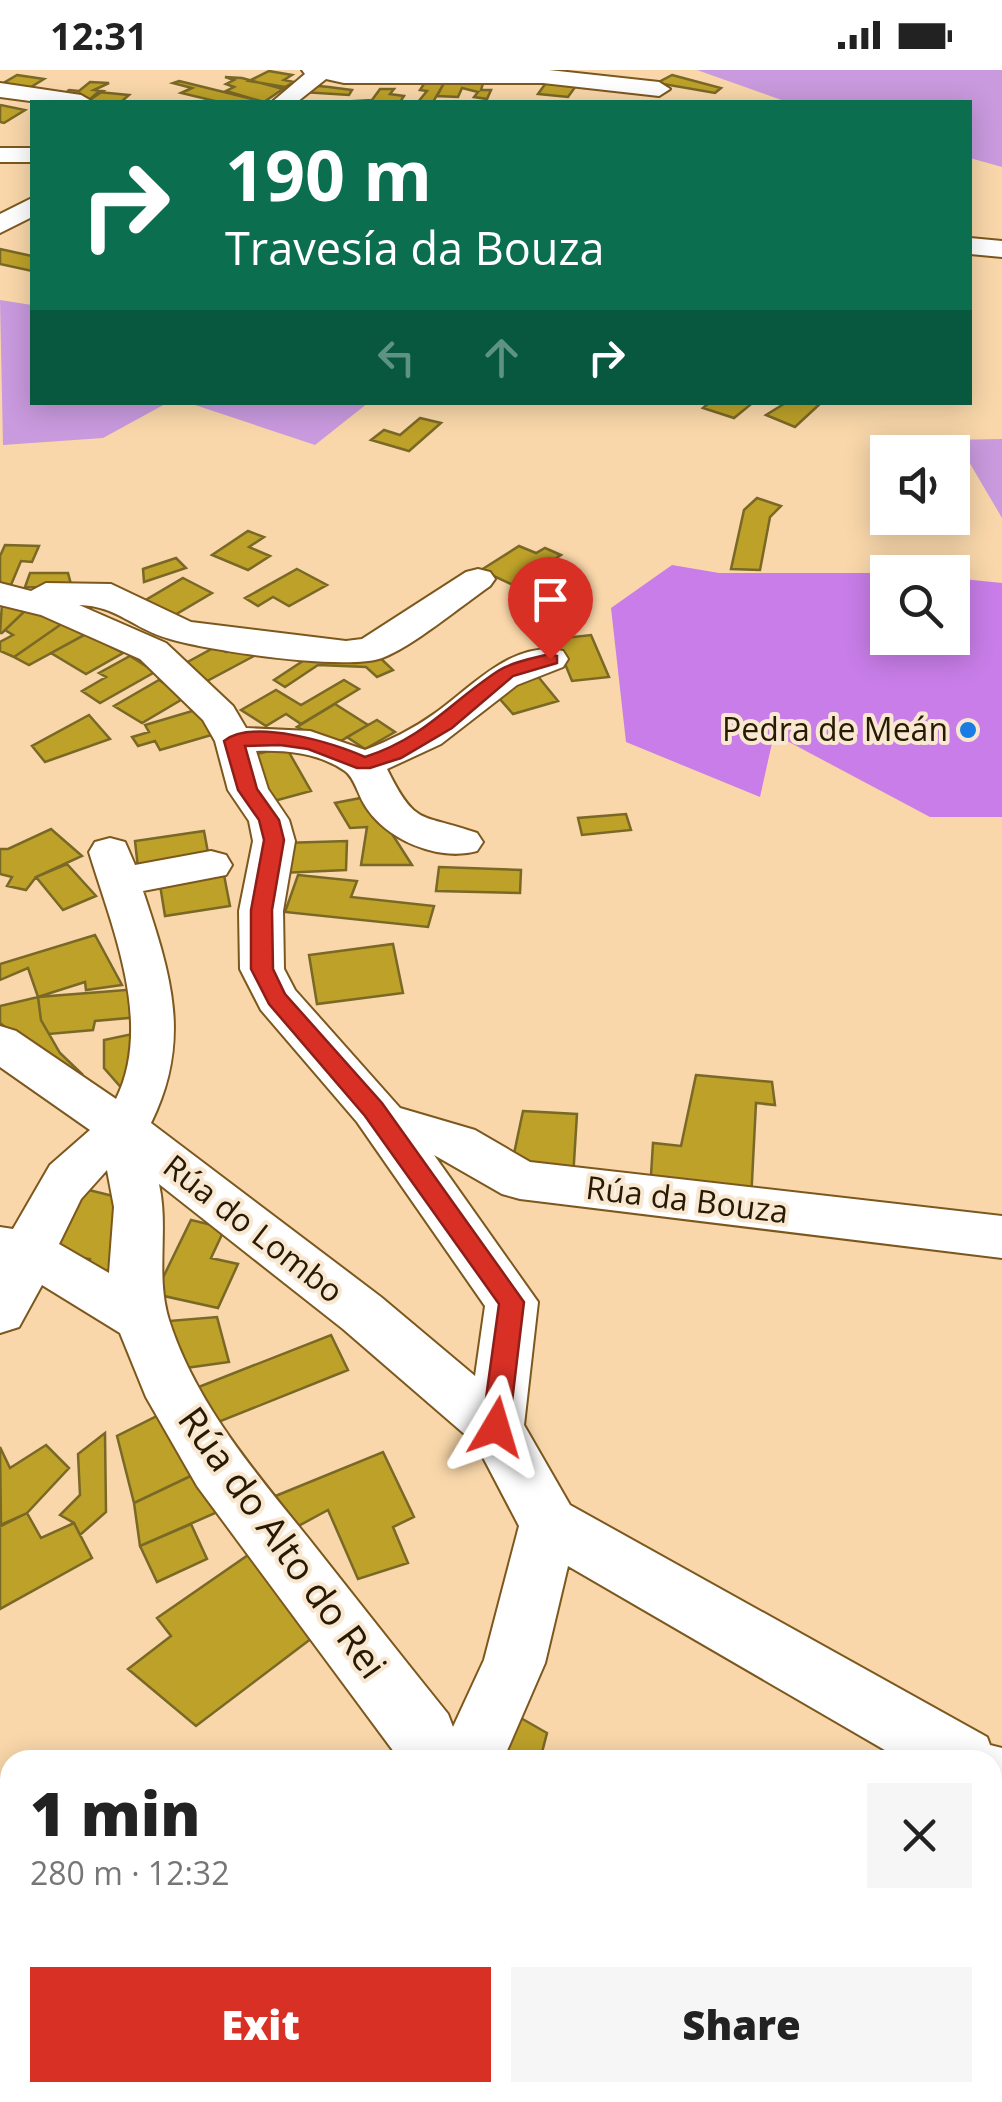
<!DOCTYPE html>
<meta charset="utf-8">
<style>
:root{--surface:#fff;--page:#f6f6f6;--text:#222;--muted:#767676;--accent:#d93025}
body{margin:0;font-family:"Open Sans",sans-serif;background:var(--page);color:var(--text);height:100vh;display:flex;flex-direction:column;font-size:38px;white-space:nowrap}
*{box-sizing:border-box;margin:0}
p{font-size:32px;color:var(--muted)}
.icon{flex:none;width:55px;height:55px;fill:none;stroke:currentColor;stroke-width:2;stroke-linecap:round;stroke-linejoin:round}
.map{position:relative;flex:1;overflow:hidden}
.details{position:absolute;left:0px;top:1680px;width:1002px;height:352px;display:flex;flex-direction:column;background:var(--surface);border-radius:30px 30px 0 0;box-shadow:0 5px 25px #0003}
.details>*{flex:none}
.banner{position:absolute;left:30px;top:30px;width:942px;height:305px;border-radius:0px;box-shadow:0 5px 25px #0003;background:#0b6e4f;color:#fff;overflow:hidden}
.fabs{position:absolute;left:870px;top:365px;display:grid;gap:20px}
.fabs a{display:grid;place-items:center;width:100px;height:100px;border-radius:0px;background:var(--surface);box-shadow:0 5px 25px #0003;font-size:50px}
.pin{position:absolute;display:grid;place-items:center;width:85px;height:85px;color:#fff;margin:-102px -42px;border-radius:50% 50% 50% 0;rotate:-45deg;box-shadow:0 0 10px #0007}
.pin .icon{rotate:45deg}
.me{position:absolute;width:110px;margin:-55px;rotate:7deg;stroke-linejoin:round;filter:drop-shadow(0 0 8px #0008)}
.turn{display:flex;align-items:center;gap:35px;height:210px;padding:0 30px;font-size:45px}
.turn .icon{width:130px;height:130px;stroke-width:2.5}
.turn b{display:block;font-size:70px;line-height:85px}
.lanes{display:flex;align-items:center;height:95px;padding:0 30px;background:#0003;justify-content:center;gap:50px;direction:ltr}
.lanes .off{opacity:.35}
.round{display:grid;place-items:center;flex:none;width:105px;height:105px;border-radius:0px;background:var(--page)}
.headline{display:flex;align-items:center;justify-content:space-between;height:170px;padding:0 30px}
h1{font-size:60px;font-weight:800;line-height:75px}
.button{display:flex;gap:20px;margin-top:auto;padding:20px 30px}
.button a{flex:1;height:115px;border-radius:0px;background:var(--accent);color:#fff;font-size:40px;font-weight:800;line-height:115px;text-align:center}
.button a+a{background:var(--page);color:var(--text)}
.status{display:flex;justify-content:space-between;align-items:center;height:70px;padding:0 50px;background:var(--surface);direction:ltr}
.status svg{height:28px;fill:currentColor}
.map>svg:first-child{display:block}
</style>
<div class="status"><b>12:31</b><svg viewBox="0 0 49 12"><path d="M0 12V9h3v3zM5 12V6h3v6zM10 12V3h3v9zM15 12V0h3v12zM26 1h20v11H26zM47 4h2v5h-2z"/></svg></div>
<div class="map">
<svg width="1002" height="2032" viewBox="0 0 1002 2032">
<rect width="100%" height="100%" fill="#f9d7aa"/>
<path fill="#c99ade" d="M 697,0 L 1002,0 L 1002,97 L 970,88 L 970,32 L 787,32 Z
M 0,230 L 32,235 L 32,332 L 167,333 L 103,368 L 3,375 Z
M 189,333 L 368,332 L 368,333 L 315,375 Z
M 1002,369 L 1002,448 L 965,385 L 947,370 Z"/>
<path fill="#c87de8" d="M 672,495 L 719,503 L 887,503 L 888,568 L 952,568 L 953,508 L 1002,513 L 1002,747 L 930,747 L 774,664 L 760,727 L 626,672 L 611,538 Z"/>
<path fill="#bda129" stroke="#796826" stroke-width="2.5" d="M 269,1 L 292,5 L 284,10 L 294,12 L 285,17 L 249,11 Z
M 17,5 L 44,9 L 23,22 L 0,15 Z
M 672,5 L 721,18 L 715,23 L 657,13 Z
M 429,6 L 448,6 L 433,32 L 418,32 L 427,21 L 420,20 Z
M 448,6 L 485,7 L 481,20 L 491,20 L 487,29 L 474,27 L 478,22 L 462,18 L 458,27 L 437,26 Z
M 225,7 L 242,8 L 283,19 L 264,32 L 226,21 L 234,17 L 226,14 L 234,10 Z
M 548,10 L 578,13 L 568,27 L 538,24 Z
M 179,11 L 236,25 L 264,32 L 219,32 L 181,23 L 192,18 L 173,13 Z
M 90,12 L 109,13 L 94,20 L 103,21 L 88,31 L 73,29 L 78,24 L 61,27 L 69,20 L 79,21 Z
M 308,15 L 329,17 L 352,20 L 349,25 L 301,22 Z
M 380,19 L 394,19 L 390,24 L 404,26 L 400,32 L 338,32 L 372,30 Z
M 98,22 L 129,25 L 121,32 L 88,31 Z
M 0,36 L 1,35 L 25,40 L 4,53 L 0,52 Z
M 0,179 L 32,186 L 32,201 L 0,194 Z
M 710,332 L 747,332 L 750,335 L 734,348 L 703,338 Z
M 787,332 L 822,332 L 795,357 L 766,345 Z
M 420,348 L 441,353 L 409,381 L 371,370 L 384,360 L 400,365 Z
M 757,428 L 781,436 L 770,447 L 760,500 L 731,499 L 744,440 Z
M 248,461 L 264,467 L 249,477 L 270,486 L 248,500 L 212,485 Z
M 5,475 L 39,476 L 32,492 L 21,491 L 11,515 L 0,514 L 0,486 Z
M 519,476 L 536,483 L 545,478 L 561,485 L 513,515 L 481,500 Z
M 176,488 L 186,498 L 144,512 L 143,499 Z
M 297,499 L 327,515 L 289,536 L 273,527 L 258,536 L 245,528 Z
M 30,503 L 68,503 L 72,518 L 25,517 Z
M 183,508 L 212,523 L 173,546 L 144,531 Z
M 2,533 L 29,537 L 2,563 L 0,563 Z
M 29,537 L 63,553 L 14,587 L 0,581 L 0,572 L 13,565 L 5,560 Z
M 63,553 L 86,564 L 29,595 L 14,587 Z
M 86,564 L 123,583 L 86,604 L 51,583 Z
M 591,565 L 609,607 L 572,611 L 555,569 Z
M 217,576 L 226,582 L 238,576 L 254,586 L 207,611 L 182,595 Z
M 375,583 L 393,600 L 377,607 L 366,597 L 318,595 L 285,617 L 274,610 L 309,587 Z
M 130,586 L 155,602 L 100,633 L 82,621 L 106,607 L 99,603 Z
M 536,604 L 558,631 L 513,644 L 490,618 Z
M 159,610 L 186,627 L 142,653 L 114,636 Z
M 344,610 L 359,619 L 301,654 L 286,644 L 266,656 L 241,640 L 276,620 L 301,635 Z
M 335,634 L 368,655 L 334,675 L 297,657 Z
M 199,639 L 215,664 L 160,680 L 155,671 L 138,676 L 132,667 L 149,662 L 145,655 Z
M 89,645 L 110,669 L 45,692 L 32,676 Z
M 377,650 L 395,662 L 365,679 L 347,667 Z
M 286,677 L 311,721 L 274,731 L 249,686 Z
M 371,726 L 387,756 L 412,795 L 361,795 L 367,757 L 350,758 L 335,733 Z
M 626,744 L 631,760 L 582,765 L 578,748 Z
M 51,759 L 82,786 L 36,807 L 26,820 L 7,816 L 12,807 L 0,804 L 0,779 L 8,779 Z
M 204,761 L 209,788 L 138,798 L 135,771 Z
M 347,771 L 346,800 L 281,803 L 283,773 Z
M 67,794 L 96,826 L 63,840 L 36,807 Z
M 439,797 L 521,800 L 520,823 L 436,821 Z
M 224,805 L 230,836 L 165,846 L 160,815 Z
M 298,805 L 357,811 L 351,827 L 434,836 L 428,857 L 285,842 Z
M 95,865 L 122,915 L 86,920 L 85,912 L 38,927 L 28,898 L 0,910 L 0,894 Z
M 393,874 L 403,923 L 317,934 L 309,885 Z
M 138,919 L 139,947 L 95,951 L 93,960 L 49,964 L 41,950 L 38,927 Z
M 38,927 L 41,950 L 60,983 L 82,1004 L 73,1012 L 0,953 L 0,936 Z
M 137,963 L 125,1022 L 104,998 L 104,970 Z
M 696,1005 L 772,1012 L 775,1035 L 756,1033 L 751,1131 L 650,1121 L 653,1073 L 681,1076 Z
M 523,1041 L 577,1044 L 573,1108 L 512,1093 Z
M 85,1119 L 125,1129 L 124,1212 L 86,1206 L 90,1189 L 50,1184 L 59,1137 L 77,1138 Z
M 191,1150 L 225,1158 L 211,1188 L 238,1194 L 218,1238 L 155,1224 Z
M 217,1247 L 229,1292 L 171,1300 L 156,1252 Z
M 331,1265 L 348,1300 L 206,1357 L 191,1320 Z
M 169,1340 L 197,1403 L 134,1433 L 117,1366 Z
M 105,1363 L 106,1442 L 80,1465 L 74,1453 L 60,1445 L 80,1425 L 78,1384 Z
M 46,1375 L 69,1398 L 27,1443 L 1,1456 L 0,1377 L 10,1398 Z
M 383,1382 L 414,1447 L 393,1457 L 408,1493 L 358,1509 L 328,1440 L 291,1460 L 273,1427 Z
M 197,1403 L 222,1440 L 140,1476 L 134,1433 Z
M 27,1443 L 41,1468 L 74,1453 L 92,1488 L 0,1539 L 0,1455 Z
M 191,1454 L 207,1489 L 157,1512 L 140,1476 Z
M 251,1483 L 316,1565 L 196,1656 L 128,1599 L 171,1566 L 157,1548 Z
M 507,1640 L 547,1663 L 540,1690 L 494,1690 Z
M 376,2022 L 392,2022 L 408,2032 L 372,2032 Z"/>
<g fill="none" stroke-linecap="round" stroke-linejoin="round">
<g stroke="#7d581e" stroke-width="4">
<path id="minor" d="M 302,0 L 549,0 L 659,12 L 670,19 L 659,26 L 543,13 L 344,13 L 326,9 L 297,32 L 272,32 L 305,4 Z
M 0,13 L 81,25 L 93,32 L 38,32 L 0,27 Z
M 0,78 L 32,78 L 32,92 L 0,92 Z
M 32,128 L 32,147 L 0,163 L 0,144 Z
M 970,168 L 1002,171 L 1002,187 L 970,184 Z
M 478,499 L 490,502 L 495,509 L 490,516 C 461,536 412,577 382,588 C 345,601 210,581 170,569 C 133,559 118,536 79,535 L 166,573 L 233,636 L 246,658 L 310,661 L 365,680 C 389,671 413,659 434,644 C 471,618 513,569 563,581 L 568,589 L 563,597 L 517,615 L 441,674 L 387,699 C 416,758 421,743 477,763 L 483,772 L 477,781 C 438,792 384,769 364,734 C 358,724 354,707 345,701 C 319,683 287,680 256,681 L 268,719 L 289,750 L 295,771 L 283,841 L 284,899 L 295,920 L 400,1038 L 475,1060 L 530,1092 L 1002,1146 L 1002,1188 L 520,1129 L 502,1124 L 434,1085 L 538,1232 L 524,1355 L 570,1435 L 987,1667 L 990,1675 L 1002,1678 L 1002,1743 L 992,1739 L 992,1690 L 902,1690 L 568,1496 L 545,1593 L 503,1690 L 400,1690 L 197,1416 L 146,1327 L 120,1263 L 42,1215 L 19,1257 L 0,1263 L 0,1157 L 13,1159 L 50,1095 L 90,1060 L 0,997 L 0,956 L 16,961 L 116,1029 C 154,953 111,855 89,782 L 95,772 L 110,768 L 125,772 L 135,795 L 211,781 L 226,785 L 232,795 L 226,805 L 143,821 C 171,905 192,970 151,1053 L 381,1227 L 475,1306 L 485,1236 L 357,1052 L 261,940 L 240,899 L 239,841 L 253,771 L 249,751 L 228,720 L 215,671 L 203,650 L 140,589 L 41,545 L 0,535 L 0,513 L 31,521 L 46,513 L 111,514 L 191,552 L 346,571 L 362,569 L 466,502 ZM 107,1100 L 114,1137 L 109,1203 L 59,1174 L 81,1129 ZM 159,1114 L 343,1259 L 476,1374 L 519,1456 L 484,1590 L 453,1657 L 448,1644 C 401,1586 355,1527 309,1469 C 255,1402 196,1334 169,1250 C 155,1205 169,1159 159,1114 Z
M 297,2022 L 369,2022 L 365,2032 L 293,2032 Z"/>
</g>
<use href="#minor" fill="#fff" fill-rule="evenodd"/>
</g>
<path fill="#d93025" stroke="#8d1f18" stroke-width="2.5" d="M 550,584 L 557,586 L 557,593 L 513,606 L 452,658 L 401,688 L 370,698 L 357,698 L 308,679 L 280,675 L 245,676 L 257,719 L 279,750 L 284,770 L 272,840 L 273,899 L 285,924 L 382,1033 L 524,1232 L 509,1357 L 505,1365 L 496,1369 L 486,1365 L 482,1357 L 499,1234 L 365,1046 L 269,934 L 251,899 L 251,840 L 264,770 L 259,750 L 238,720 L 224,671 C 252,648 335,673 365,687 C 426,667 449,633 498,601 C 512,592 534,588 550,584 Z"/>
<circle fill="#1b7be4" stroke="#f9e8d1" stroke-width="4" cx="968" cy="660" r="10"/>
<g text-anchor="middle" stroke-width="8" stroke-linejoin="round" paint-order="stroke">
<g font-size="32" fill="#281902" stroke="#f9e8d1" text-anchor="end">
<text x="948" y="671">Pedra de Meán</text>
</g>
<g font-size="32" fill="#281902" stroke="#f9e8d1">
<text transform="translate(687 1130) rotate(7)" y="11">Rúa da Bouza</text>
<text transform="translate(253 1159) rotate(38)" y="11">Rúa do Lombo</text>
</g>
<g font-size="38" fill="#281902" stroke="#f9e8d1">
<text transform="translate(282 1473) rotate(54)" y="13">Rúa do Alto do Rei</text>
</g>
</g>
</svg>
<div class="fabs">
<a><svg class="icon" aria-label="sound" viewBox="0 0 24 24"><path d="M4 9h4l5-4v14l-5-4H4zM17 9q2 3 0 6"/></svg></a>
<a><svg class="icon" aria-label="search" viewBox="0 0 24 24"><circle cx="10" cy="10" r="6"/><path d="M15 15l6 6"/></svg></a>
</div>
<div class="pin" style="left:550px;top:589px;background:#d93025"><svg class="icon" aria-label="arrive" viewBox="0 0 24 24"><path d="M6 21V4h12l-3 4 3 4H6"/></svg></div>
<svg class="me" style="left:496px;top:1357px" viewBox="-20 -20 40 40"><path d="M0-17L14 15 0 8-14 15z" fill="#d93025" stroke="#fff" stroke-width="4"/></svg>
<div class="banner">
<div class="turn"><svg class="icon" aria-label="right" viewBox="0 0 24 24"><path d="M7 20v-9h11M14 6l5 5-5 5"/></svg><div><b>190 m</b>Travesía da Bouza</div></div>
<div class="lanes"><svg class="icon off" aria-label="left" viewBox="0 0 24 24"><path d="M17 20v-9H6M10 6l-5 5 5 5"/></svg><svg class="icon off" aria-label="ahead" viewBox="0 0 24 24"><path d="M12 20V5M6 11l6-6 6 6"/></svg><svg class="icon" aria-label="right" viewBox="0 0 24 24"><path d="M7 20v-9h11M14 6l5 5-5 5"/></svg></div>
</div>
<section class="details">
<div class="headline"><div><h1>1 min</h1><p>280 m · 12:32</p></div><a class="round"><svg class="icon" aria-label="close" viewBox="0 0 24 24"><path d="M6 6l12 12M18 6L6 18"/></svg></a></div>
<div class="button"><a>Exit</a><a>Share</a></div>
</section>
</div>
